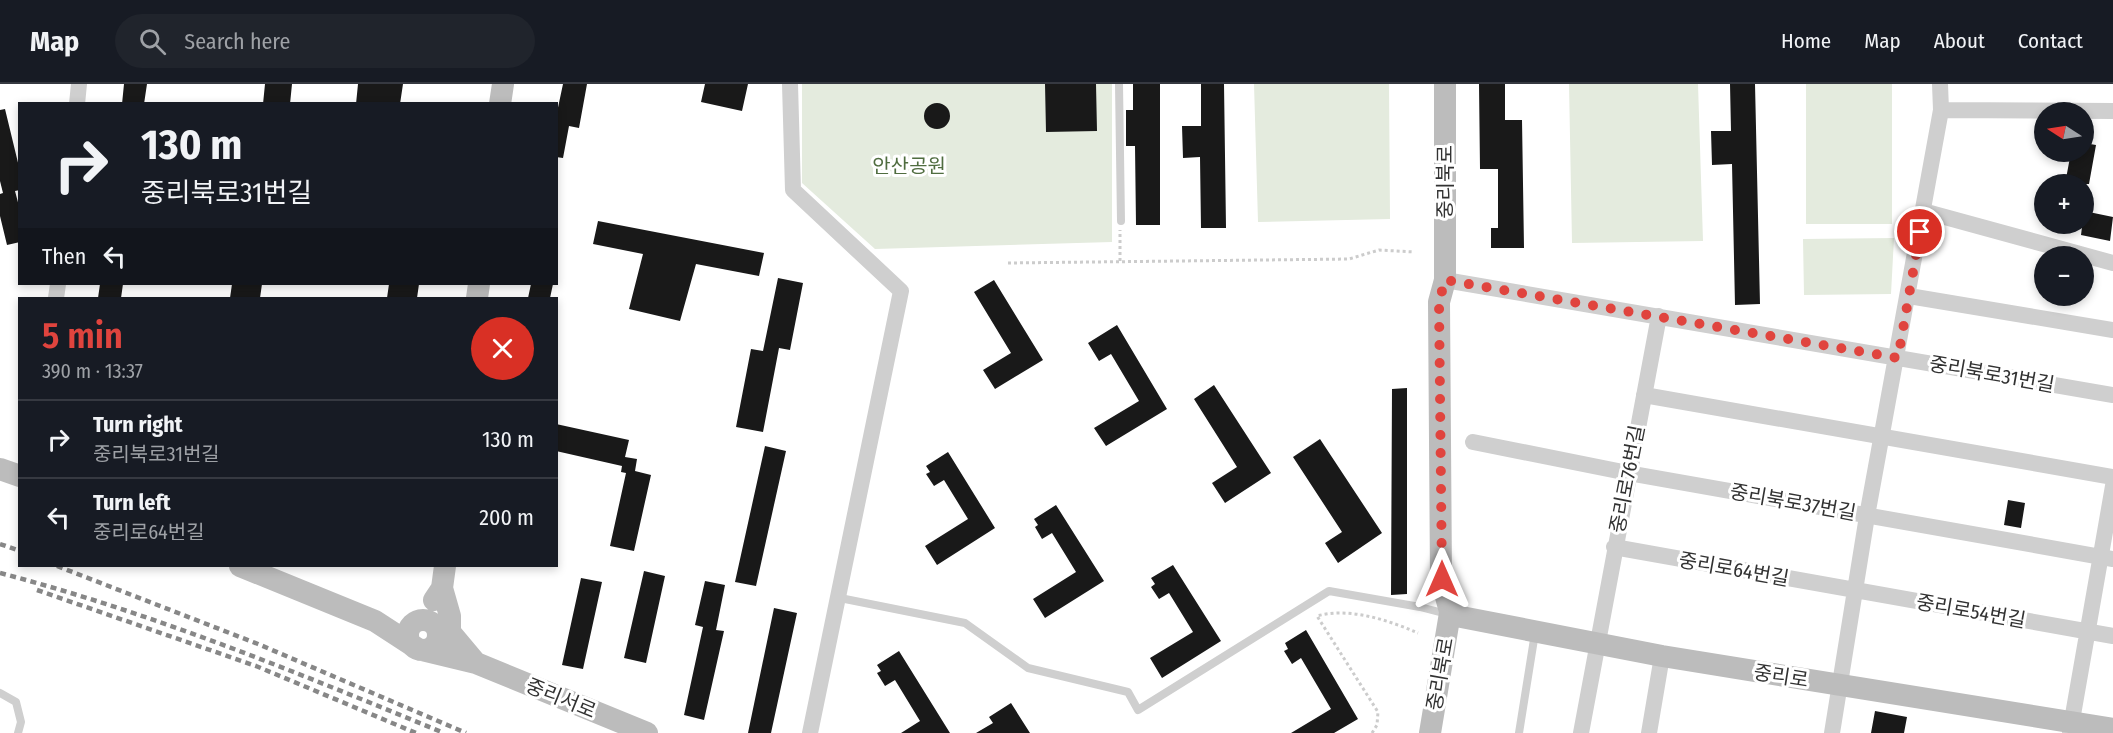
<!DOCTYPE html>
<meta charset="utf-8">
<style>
:root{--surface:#171b24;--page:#20242c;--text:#f1f3f6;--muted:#9ea1a6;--line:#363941;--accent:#e0443e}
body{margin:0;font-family:"Fira Sans Condensed","Noto Sans KR",sans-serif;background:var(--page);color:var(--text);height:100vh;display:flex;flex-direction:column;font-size:22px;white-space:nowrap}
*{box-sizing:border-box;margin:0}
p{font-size:20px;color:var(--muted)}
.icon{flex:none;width:33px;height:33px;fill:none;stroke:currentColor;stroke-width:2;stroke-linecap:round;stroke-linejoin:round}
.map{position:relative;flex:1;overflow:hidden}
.sheet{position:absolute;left:18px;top:213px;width:540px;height:270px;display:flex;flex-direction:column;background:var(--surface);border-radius:0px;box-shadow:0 3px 9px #0003}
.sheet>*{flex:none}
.top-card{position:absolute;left:18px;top:18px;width:540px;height:183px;border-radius:0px;box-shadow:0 3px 9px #0003;background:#171b24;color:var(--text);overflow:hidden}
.needle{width:39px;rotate:282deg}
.buttons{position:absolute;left:2034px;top:18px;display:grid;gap:12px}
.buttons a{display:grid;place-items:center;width:60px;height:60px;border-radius:50%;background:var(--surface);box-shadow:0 3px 9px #0003;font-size:30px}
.pin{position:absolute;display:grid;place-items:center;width:51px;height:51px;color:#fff;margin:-26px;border:3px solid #fff;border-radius:50%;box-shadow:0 2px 6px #0007}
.me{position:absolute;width:66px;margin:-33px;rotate:0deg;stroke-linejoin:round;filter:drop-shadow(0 0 4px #0008)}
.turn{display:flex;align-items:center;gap:21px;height:126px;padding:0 24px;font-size:27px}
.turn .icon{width:78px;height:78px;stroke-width:2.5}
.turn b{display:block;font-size:42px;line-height:51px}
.then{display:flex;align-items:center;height:57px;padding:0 24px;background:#0003;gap:12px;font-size:22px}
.round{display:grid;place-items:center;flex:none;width:63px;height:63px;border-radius:32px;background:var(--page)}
.summary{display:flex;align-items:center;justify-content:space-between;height:102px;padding:0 24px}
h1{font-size:36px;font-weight:600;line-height:45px;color:var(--accent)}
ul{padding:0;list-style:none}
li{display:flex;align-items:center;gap:18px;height:78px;padding:0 24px;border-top:2px solid var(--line)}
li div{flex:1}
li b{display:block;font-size:22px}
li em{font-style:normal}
header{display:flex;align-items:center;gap:36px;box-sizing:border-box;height:84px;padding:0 30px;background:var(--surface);border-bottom:2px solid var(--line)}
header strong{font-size:28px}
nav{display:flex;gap:33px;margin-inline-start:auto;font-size:21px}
.search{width:420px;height:54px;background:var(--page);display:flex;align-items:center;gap:15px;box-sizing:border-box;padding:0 21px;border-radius:33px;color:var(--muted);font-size:22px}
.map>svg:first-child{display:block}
</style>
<header>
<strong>Map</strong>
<div class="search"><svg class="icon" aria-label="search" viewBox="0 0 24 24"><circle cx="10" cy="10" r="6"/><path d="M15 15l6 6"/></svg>Search here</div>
<nav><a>Home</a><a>Map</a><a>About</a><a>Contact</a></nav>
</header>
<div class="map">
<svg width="2113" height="649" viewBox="0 0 2113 649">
<rect width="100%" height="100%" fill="#fff"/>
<path fill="#e4ebde" d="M 802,0 L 1112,0 L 1112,158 L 875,165 L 802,99 Z
M 1254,0 L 1389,0 L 1390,135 L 1258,138 Z
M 1569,0 L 1698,0 L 1703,157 L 1572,159 Z
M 1806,0 L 1892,0 L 1892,140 L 1806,140 Z
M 1894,154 L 1891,210 L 1804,211 L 1803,155 Z"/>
<path fill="#191919" d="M 124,0 L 147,0 L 144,20 L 122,20 Z
M 265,0 L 292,0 L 290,20 L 263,20 Z
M 358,0 L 403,0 L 400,20 L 356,20 Z
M 563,0 L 587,0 L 579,44 L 569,42 L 563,74 L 556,73 L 556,33 Z
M 705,0 L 748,0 L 742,27 L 701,18 Z
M 1045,0 L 1096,0 L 1097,47 L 1046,48 Z
M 1133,0 L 1160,0 L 1160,141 L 1136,141 L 1135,62 L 1126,62 L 1126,26 L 1133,26 Z
M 1201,0 L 1224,0 L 1226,144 L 1201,144 L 1200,73 L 1183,74 L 1182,42 L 1201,42 Z
M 1479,0 L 1505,0 L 1505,36 L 1522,36 L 1524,164 L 1491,164 L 1491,144 L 1498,144 L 1498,85 L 1480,85 Z
M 1730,0 L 1755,0 L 1760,220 L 1735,221 L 1732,80 L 1712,81 L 1711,47 L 1731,47 Z
M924 32a13 13 0 1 1 26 0a13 13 0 1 1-26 0Z
M 5,25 L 20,87 L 20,106 L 15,107 L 20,126 L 20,158 L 7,161 L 0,132 L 0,110 L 3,109 L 0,97 L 0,26 Z
M 2084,59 L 2096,61 L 2089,100 L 2065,100 L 2071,68 L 2084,68 Z
M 2084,127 L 2113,133 L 2110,157 L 2081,151 Z
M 598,137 L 764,169 L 759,192 L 696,180 L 680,237 L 629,225 L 643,170 L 593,160 Z
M 778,194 L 803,199 L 790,266 L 779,264 L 763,348 L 736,343 L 751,265 L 763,267 Z
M 994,196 L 1043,276 L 995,305 L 983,286 L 1011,269 L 974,208 Z
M 100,200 L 123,200 L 121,214 L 98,214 Z
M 232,200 L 262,200 L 260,214 L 230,214 Z
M 389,200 L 419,200 L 417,214 L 387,214 Z
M 531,200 L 553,200 L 550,214 L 528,214 Z
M 1117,241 L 1167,325 L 1106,362 L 1094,344 L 1139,317 L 1111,270 L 1099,277 L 1088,259 Z
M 1214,301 L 1271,389 L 1225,419 L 1212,399 L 1237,383 L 1194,315 Z
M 1407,304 L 1407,510 L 1391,511 L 1392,305 Z
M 556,340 L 629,356 L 625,373 L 637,375 L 635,387 L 651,391 L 634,467 L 610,462 L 626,389 L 621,388 L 622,382 L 556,367 Z
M 1320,355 L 1382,449 L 1338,479 L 1325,459 L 1342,448 L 1293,373 Z
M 765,362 L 786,367 L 756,502 L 735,498 Z
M 948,368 L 995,444 L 937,481 L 925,462 L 968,435 L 944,396 L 934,402 L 926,390 L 930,388 L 926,382 Z
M 2008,416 L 2025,419 L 2021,444 L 2004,441 Z
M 1056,421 L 1104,497 L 1045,534 L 1033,515 L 1076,488 L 1052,449 L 1042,455 L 1035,443 L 1038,441 L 1034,435 Z
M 1173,481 L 1221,557 L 1162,594 L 1150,574 L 1193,548 L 1169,509 L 1159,515 L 1151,503 L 1155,500 L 1151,494 Z
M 644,487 L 665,492 L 646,579 L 624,574 Z
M 581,494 L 602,498 L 583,585 L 562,581 Z
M 705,497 L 725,501 L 716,546 L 724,547 L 704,636 L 684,631 L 703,543 L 695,541 Z
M 774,524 L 797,529 L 771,649 L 748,649 Z
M 1306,546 L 1358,635 L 1334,649 L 1291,649 L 1331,625 L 1301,574 L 1292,580 L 1284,567 L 1288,565 L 1285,559 Z
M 899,567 L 950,649 L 901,649 L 920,637 L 895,596 L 885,602 L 877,589 L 881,587 L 877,581 Z
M 1011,619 L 1030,649 L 976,649 L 993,639 L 989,633 Z
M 1875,627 L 1907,633 L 1904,649 L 1871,649 Z"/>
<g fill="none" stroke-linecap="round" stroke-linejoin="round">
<path stroke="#ccc" stroke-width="3" stroke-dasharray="3 3" stroke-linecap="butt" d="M 1120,177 L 1120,146
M 1008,179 L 1349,175 L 1379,166 L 1414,168
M 1372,649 L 1377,641 L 1378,628 L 1317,532 C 1349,523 1388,536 1418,549"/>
<path stroke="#cfcfcf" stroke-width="8" d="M 1119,0 L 1121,137
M 840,514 L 965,539 L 1028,584 L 1128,608 L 1138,626 L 1329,507 L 1420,523 L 1447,530
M 0,609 L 16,618 L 21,638 L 18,649
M 1519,649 L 1535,549"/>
<path stroke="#cfcfcf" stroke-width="16" d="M 790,0 L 793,106 L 901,207 L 810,649
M 77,20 L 79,0
M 1941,26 L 2113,27
M 1923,127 L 2113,179
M 1445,196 L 2113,311
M 1909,212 L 2113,246
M 56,214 L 58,200
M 1644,311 L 2113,393
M 1473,358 L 1628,389 L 2113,475
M 1614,463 L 2113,552
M 2070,648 L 2113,402
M 1581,649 L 1659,232
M 1649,649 L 1662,572
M 1832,649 L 1867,432 L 1941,26 L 1940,0"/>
<path stroke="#bcbcbc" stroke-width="22" d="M 1445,0 L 1445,196 L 1439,218 L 1441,495 L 1451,531
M 500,20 L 503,0
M 477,214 L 479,200
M 0,385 L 20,392
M 240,482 L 375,537 L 418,565 L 476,579 L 647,649
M 442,504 L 450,532 L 450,548 L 476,579
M 434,516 L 442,504 L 445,482
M 1451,531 L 1662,572 L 2113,645
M408 551a15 15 0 1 1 30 0a15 15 0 1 1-30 0Z
M 1430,649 L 1452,517"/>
<path stroke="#878787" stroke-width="4.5" stroke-dasharray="6 4.5" stroke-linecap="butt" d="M 0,460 L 20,467
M 57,482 L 258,560 L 466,649
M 0,489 C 153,529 298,589 444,649
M 37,506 L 256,582 L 416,649"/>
</g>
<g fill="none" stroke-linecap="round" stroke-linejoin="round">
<path stroke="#e0443e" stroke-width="10" stroke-dasharray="0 18" d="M 1442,495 L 1439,218 L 1445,196 L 1898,274 L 1920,148"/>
</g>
<g text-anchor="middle" stroke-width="6" stroke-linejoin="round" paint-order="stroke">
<g font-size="20" fill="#506d40" stroke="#fff">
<text x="909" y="89">안산공원</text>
</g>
<g font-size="20" fill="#323232" stroke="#fff">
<text transform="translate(1445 98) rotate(-90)" y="7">중리북로</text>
<text transform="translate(1992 290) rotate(10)" y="7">중리북로31번길</text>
<text transform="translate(1627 395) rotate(-79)" y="7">중리로76번길</text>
<text transform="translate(1793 418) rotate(10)" y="7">중리북로37번길</text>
<text transform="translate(1734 485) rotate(10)" y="7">중리로64번길</text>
<text transform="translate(1971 527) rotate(10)" y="7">중리로54번길</text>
<text transform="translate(1440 590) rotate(-80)" y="7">중리북로</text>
<text transform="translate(1781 592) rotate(9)" y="7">중리로</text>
<text transform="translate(561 614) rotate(22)" y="7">중리서로</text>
</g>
</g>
</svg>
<div class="buttons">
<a><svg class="needle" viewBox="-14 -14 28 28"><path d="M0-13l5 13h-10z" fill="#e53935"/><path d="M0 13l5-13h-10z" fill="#9ea1a6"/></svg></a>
<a>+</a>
<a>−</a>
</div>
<div class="pin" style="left:1920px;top:148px;background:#d93025"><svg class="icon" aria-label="arrive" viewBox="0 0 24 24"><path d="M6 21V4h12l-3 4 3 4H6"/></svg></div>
<svg class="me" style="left:1442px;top:495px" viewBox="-20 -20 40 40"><path d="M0-17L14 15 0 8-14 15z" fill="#e0443e" stroke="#fff" stroke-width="4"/></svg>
<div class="top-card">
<div class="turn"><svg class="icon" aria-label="right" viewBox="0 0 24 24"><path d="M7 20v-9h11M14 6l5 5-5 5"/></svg><div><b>130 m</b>중리북로31번길</div></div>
<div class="then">Then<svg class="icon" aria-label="left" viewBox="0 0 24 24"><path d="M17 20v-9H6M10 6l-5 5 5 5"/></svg></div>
</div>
<section class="sheet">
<div class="summary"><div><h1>5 min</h1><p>390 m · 13:37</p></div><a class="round" style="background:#d93025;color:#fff"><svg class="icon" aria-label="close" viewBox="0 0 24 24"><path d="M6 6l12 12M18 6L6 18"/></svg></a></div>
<ul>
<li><svg class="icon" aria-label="right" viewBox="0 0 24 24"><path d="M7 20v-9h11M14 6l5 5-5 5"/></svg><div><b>Turn right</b><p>중리북로31번길</p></div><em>130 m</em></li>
<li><svg class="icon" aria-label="left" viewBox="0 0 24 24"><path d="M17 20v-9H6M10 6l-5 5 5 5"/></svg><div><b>Turn left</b><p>중리로64번길</p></div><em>200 m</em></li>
</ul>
</section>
</div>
